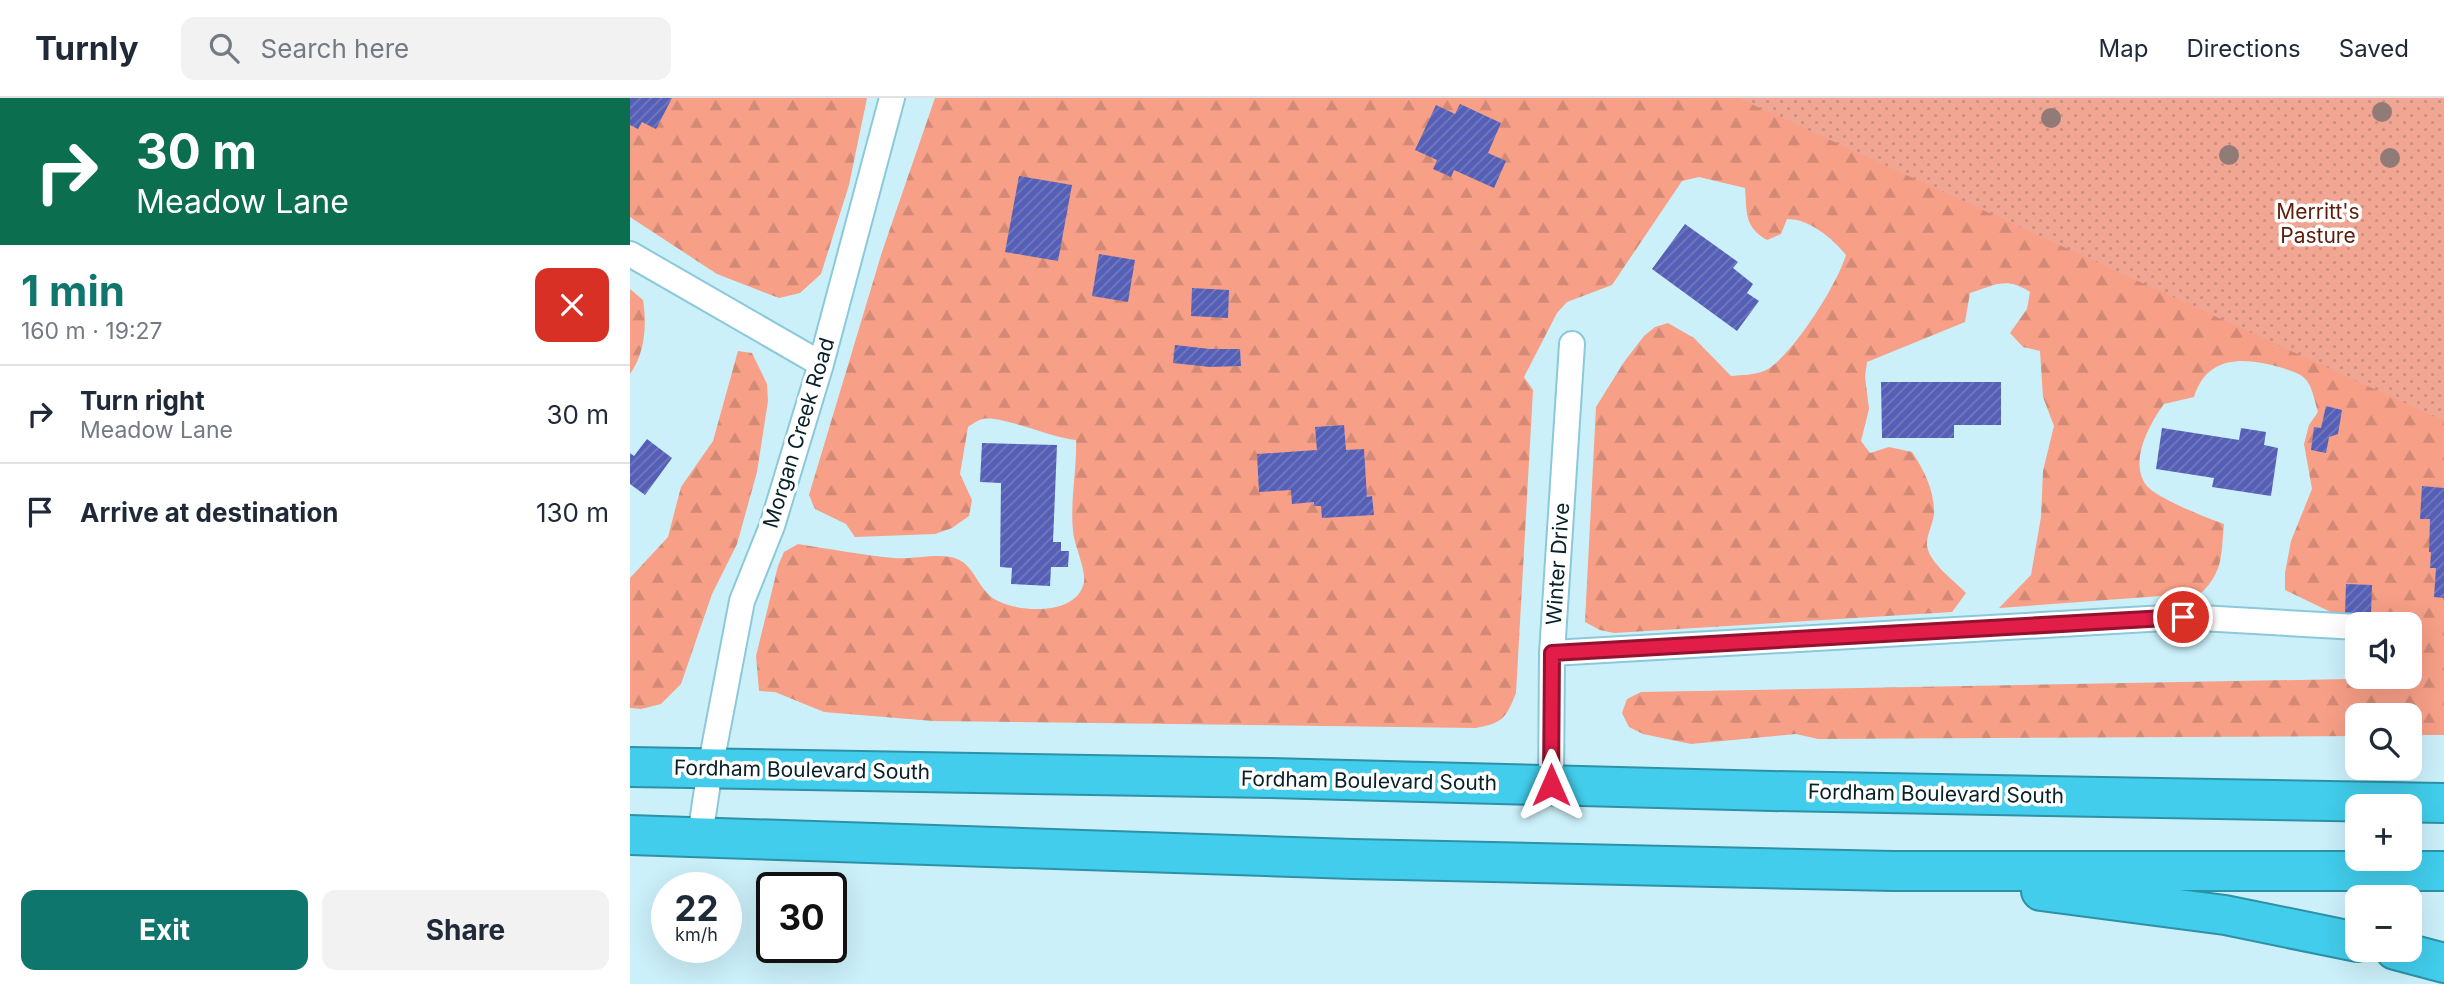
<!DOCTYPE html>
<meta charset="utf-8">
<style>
:root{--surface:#fff;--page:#f2f2f3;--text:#1f2937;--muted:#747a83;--line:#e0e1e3;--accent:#0f766e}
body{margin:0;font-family:Inter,sans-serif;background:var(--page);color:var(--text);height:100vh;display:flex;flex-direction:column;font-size:26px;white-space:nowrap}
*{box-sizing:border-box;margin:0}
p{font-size:23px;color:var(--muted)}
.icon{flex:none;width:38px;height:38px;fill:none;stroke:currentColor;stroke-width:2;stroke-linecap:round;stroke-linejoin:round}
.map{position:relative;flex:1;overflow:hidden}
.details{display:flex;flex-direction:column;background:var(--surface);width:630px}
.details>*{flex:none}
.banner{background:#0b6e4f;color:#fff;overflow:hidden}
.tools{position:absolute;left:1715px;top:514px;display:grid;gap:14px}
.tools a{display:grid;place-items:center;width:77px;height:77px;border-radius:14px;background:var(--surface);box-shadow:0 7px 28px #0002;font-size:35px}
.speed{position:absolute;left:21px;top:774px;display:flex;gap:14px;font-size:35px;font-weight:700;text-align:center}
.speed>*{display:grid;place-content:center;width:91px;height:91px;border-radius:50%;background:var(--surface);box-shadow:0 7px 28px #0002;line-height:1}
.speed small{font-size:18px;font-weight:400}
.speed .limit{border:4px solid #111;border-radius:10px;background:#fff;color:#111}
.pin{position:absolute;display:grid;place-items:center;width:60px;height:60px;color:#fff;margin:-30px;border:4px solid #fff;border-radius:50%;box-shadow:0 2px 7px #0007}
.me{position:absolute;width:77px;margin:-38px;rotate:0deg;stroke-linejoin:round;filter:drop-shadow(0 0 5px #0008)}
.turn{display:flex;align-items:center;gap:24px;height:147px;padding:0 21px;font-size:32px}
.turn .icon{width:91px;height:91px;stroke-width:2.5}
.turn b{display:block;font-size:49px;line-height:60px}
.round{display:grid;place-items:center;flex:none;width:74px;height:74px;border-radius:14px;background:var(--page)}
.overview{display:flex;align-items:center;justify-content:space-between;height:119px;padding:0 21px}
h1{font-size:42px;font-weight:700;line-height:52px;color:var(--accent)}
.button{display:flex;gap:14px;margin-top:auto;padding:14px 21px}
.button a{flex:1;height:80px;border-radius:14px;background:var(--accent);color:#fff;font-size:28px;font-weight:700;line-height:80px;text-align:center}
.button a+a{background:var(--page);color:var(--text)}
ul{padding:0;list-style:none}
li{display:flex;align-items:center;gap:21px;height:98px;padding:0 21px;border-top:2px solid var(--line)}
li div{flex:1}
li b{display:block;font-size:26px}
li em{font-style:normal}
header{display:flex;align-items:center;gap:42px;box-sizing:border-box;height:98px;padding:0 35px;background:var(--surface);border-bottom:2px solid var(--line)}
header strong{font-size:33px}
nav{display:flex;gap:38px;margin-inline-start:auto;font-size:24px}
.search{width:490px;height:63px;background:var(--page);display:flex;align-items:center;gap:18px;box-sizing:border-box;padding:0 24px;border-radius:14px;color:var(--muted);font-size:26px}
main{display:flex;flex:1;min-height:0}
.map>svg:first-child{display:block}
</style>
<header>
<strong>Turnly</strong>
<div class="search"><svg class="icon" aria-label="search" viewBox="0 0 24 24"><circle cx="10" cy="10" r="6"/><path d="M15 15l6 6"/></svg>Search here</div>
<nav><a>Map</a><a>Directions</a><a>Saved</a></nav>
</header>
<main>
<section class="details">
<div class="banner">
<div class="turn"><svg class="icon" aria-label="right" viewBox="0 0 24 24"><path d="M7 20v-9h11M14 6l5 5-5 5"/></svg><div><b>30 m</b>Meadow Lane</div></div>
</div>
<div class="overview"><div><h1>1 min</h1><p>160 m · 19:27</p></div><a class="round" style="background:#d93025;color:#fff"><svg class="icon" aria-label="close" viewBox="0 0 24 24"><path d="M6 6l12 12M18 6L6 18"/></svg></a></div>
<ul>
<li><svg class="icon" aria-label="right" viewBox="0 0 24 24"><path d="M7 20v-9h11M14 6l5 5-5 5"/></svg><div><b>Turn right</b><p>Meadow Lane</p></div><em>30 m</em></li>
<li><svg class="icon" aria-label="arrive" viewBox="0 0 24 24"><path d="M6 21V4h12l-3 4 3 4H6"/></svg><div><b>Arrive at destination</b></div><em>130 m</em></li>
</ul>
<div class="button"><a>Exit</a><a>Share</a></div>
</section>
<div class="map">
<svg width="1814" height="886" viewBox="0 0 1814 886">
<defs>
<pattern id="forest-firs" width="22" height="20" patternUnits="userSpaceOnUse" patternTransform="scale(1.75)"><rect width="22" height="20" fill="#f79f87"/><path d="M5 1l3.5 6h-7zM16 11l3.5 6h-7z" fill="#d28975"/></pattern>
<pattern id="park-dots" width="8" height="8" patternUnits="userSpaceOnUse" patternTransform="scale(1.75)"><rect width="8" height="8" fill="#f0a692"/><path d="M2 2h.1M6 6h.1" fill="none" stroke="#cc8f7e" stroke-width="1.8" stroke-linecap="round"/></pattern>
<pattern id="building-hatch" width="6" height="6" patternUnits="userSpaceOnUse" patternTransform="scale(1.75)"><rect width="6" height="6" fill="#555fb7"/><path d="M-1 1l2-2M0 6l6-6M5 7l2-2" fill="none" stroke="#727bb9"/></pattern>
</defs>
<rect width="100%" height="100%" fill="#cbf0fa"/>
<path fill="url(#forest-firs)" d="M 0,0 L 237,0 L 219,87 L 191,176 L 170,195 L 149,200 L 87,176 L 0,119 Z
M 305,0 L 1318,0 L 1814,233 L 1814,637 L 1780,637 L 1780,618 L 1727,618 L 1727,638 L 1188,641 L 1166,636 L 1061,646 L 1013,636 L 999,629 L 992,615 L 997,601 L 1011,594 L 1719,581 L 1727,577 L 1727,579 L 1780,579 L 1780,527 L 1774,527 L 1774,521 L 1709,518 L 1655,492 L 1655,475 L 1661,443 L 1682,391 L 1674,346 L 1679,327 L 1688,314 C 1685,305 1683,291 1677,283 C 1672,275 1658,272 1649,269 C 1614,259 1577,257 1564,299 L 1534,306 C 1519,327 1499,363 1516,387 C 1526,400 1577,420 1594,426 C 1591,455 1594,473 1571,495 L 1369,510 L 1401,477 L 1411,419 L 1413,373 L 1424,328 L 1413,299 L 1410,253 L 1393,249 L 1380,235 L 1397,211 L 1400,194 C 1376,178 1365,187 1340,195 L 1335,224 L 1237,264 L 1235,279 L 1239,311 L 1231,343 L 1240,355 L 1259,349 L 1282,354 C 1294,372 1305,394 1304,416 C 1303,426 1296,438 1297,448 C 1300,466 1324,482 1336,495 L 1322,514 L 984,535 L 970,532 L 955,524 L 966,309 L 994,264 L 1014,238 L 1025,229 L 1038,225 L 1064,240 L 1101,278 C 1111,277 1125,277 1134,273 C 1161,261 1208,185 1216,157 C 1202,140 1180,121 1157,121 L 1151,136 L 1137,142 C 1114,129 1117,114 1115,90 L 1069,79 L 1052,83 L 982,187 L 937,204 L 927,215 L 894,279 L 903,292 L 886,595 C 876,620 873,625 846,630 L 303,623 L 194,614 L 145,594 L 129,593 L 126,558 L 148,468 L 154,454 L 168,446 C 200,451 232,457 263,460 C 281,462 312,454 327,461 C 345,468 348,492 366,502 C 389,515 448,518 454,484 C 456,471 444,447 443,433 C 440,403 447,372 446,342 C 421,340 371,317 353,321 C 348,322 342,326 338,329 L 330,376 L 342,402 L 339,418 L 322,430 L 305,436 L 225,439 L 216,426 L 185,411 L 179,397 L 252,154 Z
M 0,191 L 13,202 C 17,227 15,255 0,276 Z
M 108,253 L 122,255 L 137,286 L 138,303 L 127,374 L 107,446 L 82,496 L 51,586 L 31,606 L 11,611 L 0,610 L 0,480 L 38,439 L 51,389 L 83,343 Z"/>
<path fill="url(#park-dots)" d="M 1108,0 L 1814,0 L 1814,323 Z"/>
<path fill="url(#building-hatch)" d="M 0,0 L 42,0 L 26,31 L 12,24 L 8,31 L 0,27 Z
M 830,6 L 871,25 L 858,55 L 876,63 L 864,90 L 824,72 L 821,79 L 803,71 L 807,62 L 785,52 L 806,7 L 825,16 Z
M 389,78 L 442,87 L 428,163 L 375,154 Z
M 1055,126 L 1108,164 L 1103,170 L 1123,186 L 1117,195 L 1129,203 L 1107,233 L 1022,171 Z
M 469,156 L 505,162 L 498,204 L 462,198 Z
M 562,190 L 599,192 L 598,220 L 561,218 Z
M 545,247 L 580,251 L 610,251 L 611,268 L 580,269 L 543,265 Z
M 1251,284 L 1371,284 L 1371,327 L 1324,327 L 1324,340 L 1252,340 Z
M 1696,308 L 1712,312 L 1708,336 L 1699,339 L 1696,355 L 1681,352 L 1684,329 L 1691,330 Z
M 714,327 L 716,352 L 734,351 L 737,399 L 742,398 L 744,417 L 692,420 L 691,408 L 684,408 L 684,404 L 662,406 L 661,392 L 629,394 L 627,356 L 687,352 L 685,329 Z
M 1532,330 L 1609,342 L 1611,330 L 1636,334 L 1634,347 L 1648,350 L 1641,398 L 1582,389 L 1584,380 L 1526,371 Z
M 17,341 L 42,360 L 15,397 L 0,386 L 0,355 L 4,358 Z
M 352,345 L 427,347 L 423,444 L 431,444 L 431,453 L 439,453 L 438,469 L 421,469 L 420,488 L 381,486 L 382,470 L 370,469 L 371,385 L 350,384 Z
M 1792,388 L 1814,390 L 1814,500 L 1804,499 L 1806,470 L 1800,470 L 1801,454 L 1799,454 L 1800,421 L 1790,421 Z
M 1716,486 L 1742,487 L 1741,517 L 1715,516 Z"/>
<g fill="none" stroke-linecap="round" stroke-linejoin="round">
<g stroke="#8bc9da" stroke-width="28">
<path id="street" d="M 0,156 L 191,266
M 922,555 L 1553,519 L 1727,529
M 921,687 L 922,555 L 942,246
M 70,738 L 80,671 L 112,503 L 142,428 L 191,266 L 262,0"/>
</g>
<g stroke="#2d91a7" stroke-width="42">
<path id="highway" d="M 0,669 L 640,680 L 1142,693 L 1814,705
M 0,737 L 723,761 L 1263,773 L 1814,773
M 1411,793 L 1595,817 L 1727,844
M 1765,852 L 1814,865"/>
</g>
<use href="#street" stroke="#fff" stroke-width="24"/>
<use href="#highway" stroke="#41cdeb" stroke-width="38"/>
</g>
<g fill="#907b76">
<circle cx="1752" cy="14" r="10"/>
<circle cx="1421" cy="20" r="10"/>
<circle cx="1599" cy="57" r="10"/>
<circle cx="1760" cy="60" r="10"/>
</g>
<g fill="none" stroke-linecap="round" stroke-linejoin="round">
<g stroke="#92132f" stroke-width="18">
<path id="route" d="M 921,687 L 922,555 L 1553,519"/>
</g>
<use href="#route" stroke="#e11d48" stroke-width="12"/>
</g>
<g text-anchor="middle" stroke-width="7" stroke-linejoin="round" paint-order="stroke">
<g font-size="21" fill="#5f1c0a" stroke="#fff">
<text x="1688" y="121">Merritt's<tspan x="1688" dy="24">Pasture</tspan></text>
</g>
<g font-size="21" fill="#072128" stroke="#fff">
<text transform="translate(169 335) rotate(-73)" y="7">Morgan Creek Road</text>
<text transform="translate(928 466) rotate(-86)" y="7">Winter Drive</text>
<text transform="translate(172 672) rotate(1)" y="7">Fordham Boulevard South</text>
<text transform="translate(739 683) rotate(1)" y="7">Fordham Boulevard South</text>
<text transform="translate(1306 696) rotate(1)" y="7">Fordham Boulevard South</text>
</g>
</g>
</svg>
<div class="tools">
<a><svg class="icon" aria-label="sound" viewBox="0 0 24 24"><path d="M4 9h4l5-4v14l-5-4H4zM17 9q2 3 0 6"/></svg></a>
<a><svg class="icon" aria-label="search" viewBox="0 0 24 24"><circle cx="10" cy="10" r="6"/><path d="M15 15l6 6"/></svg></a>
<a>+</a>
<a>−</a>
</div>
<div class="speed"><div>22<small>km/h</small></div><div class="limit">30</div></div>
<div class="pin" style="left:1553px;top:519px;background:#d93025"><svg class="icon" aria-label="arrive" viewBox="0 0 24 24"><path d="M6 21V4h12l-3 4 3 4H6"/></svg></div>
<svg class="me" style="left:921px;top:687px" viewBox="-20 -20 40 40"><path d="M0-17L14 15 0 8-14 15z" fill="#e11d48" stroke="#fff" stroke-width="4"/></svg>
</div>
</main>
